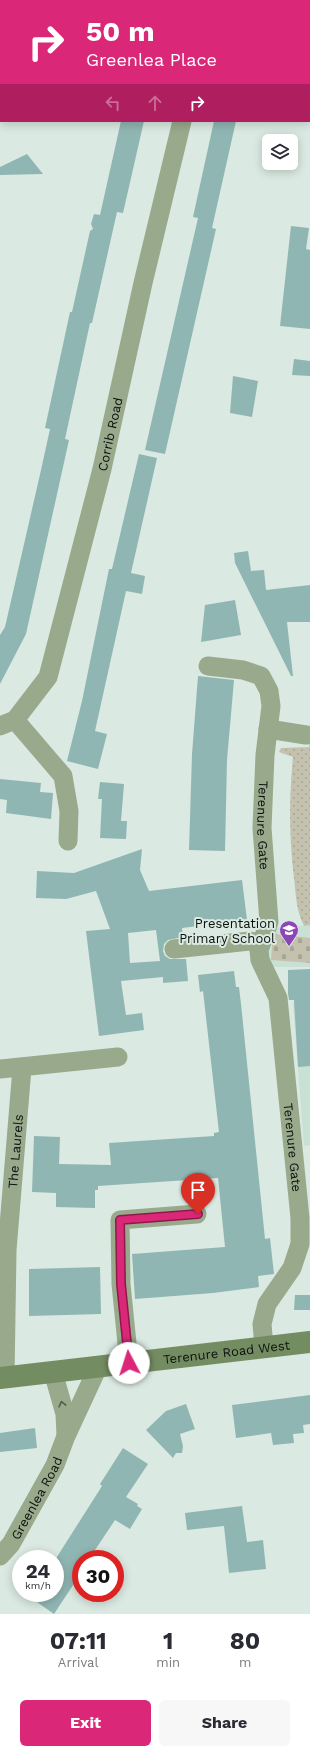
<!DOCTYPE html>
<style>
:root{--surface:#fff;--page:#f7f7f7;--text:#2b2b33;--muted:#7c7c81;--accent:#db2777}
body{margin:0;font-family:"Work Sans",sans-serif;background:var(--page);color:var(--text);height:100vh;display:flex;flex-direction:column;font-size:15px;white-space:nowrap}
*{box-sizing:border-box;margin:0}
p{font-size:13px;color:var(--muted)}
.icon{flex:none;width:22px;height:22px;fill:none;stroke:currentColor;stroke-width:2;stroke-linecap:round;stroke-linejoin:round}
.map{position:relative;height:1614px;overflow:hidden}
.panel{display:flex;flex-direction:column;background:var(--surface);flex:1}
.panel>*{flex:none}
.banner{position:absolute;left:0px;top:0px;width:310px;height:122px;box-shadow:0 2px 10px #0003;background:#db2777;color:#fff;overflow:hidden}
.tools{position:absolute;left:262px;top:134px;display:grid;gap:8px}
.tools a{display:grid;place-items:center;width:36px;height:36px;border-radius:6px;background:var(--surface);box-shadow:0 2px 10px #0003;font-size:20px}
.speed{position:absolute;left:12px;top:1550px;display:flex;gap:8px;font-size:20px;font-weight:700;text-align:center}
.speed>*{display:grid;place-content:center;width:52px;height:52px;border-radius:50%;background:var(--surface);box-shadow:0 2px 10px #0003;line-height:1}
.speed small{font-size:10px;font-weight:400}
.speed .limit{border:6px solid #d22;background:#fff;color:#111}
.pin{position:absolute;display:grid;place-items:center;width:34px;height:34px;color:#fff;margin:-41px -17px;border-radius:50% 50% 50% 0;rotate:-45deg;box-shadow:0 0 4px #0007}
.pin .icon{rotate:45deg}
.me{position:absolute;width:44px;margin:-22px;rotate:355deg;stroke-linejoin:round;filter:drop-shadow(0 0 3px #0008)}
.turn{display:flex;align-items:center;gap:14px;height:84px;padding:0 20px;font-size:18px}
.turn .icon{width:52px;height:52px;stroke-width:2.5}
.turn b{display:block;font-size:28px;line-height:34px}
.lanes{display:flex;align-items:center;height:38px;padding:0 20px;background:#0003;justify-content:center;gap:20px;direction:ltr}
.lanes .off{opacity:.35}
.eta{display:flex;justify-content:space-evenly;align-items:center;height:68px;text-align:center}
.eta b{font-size:24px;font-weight:700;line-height:28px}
.action{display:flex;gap:8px;margin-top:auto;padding:8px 20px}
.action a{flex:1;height:46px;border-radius:6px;background:var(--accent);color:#fff;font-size:16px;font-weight:700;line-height:46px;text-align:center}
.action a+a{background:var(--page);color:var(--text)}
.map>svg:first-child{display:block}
</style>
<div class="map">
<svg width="310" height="1614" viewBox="0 0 310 1614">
<defs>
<pattern id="grass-dots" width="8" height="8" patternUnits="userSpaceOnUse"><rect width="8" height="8" fill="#c4c2ae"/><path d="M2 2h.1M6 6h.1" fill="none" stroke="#a7a694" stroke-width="1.8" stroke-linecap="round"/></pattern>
<pattern id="cemetery-stones" width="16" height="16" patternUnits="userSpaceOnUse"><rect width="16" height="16" fill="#c4c2ae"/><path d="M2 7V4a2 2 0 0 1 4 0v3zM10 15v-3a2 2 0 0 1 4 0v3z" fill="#a7a694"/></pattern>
</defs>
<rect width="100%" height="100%" fill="#dae9e1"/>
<path fill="#c9e0d4" d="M 310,925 L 310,967 L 268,967 L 269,928 Z
M 310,1002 L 310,1145 L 304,1146 L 293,1003 Z"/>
<path fill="url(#grass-dots)" d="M 310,735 L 310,925 L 304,926 C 296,910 296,895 294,878 C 289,837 289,798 293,757 L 279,752 L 281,748 L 309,747 Z"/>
<path fill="url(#cemetery-stones)" d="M 273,934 L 310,938 L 310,963 L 271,960 Z"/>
<path fill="#90b6b3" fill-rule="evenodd" d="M 121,121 L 144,121 L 123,213 L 117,212 L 92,323 L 90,323 L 65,439 L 69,440 L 26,634 L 0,684 L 0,635 L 5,627 L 41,470 L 50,429 L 45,428 L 70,312 L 72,312 L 90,231 L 93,229 L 91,224 L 94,214 L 100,215 Z
M 214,121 L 236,121 L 212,228 L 216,229 L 165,454 L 145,450 L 198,218 L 193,217 Z
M 27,154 L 43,174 L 0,175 L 0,167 Z
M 291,226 L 309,228 L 306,249 L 310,250 L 310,329 L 280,326 Z
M 294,359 L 310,361 L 310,376 L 292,375 Z
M 233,376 L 258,381 L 252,417 L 230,413 Z
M 139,454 L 157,458 L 131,573 L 145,576 L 142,594 L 126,591 L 95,731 L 107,734 L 98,769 L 67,761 L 82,701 L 109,569 L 112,569 Z
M 248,551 L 251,571 L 264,570 L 266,590 L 310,585 L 310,622 L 287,622 L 293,676 L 291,676 L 235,563 L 234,553 Z
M 235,600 L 241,635 L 201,642 L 205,605 Z
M 198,676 L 234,680 L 227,760 L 225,851 L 189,850 L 192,754 Z
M 0,779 L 41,783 L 40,792 L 53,793 L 51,819 L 6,813 L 7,800 L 0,799 Z
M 100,782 L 124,784 L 121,821 L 127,821 L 126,839 L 100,838 L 102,799 L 98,799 Z
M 142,849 L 140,870 L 149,891 L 242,880 L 247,920 L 182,928 L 183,937 L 168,940 L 164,944 L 163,951 L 165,956 L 170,959 L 186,959 L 188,981 L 163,983 L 163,977 L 121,981 L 126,1015 L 142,1013 L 144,1030 L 99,1036 L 86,931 L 110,929 L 96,891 L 66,899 L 36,898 L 37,871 L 74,873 ZM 156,930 L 160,961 L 130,963 L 128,933 Z
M 310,969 L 310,1066 L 298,1067 L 294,1000 L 289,1000 L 288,994 L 288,970 Z
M 234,971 L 236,987 L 239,987 L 241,1004 L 265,1239 L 270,1238 L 274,1274 L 258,1276 L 259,1287 L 213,1293 L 135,1299 L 132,1254 L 225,1247 L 218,1178 L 98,1186 L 98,1190 L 95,1190 L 95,1208 L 56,1207 L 56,1193 L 32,1192 L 34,1136 L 60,1137 L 59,1164 L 111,1165 L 109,1143 L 214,1136 L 214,1133 L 219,1132 L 203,991 L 200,992 L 198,975 Z
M 100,1267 L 101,1314 L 29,1316 L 29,1269 Z
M 295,1295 L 310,1295 L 310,1310 L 294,1310 Z
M 310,1395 L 310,1424 L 303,1425 L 304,1433 L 293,1434 L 294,1443 L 273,1445 L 271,1433 L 236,1438 L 232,1405 Z
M 186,1404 L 195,1429 L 180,1434 L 183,1446 L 182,1453 L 176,1453 L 173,1458 L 146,1430 L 166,1411 Z
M 35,1428 L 37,1448 L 0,1452 L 0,1433 Z
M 123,1448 L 148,1464 L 126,1497 L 138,1504 L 137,1506 L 142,1509 L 130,1529 L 115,1520 L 89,1559 L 81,1559 L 81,1573 L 54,1614 L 24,1593 L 55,1593 L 55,1560 L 102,1486 L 100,1484 Z
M 242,1506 L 247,1542 L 263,1540 L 266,1569 L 229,1573 L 224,1526 L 187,1530 L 185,1513 Z"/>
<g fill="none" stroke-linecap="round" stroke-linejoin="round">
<g stroke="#98a98c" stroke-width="19">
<path d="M 206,1 L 206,0"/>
<path d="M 0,59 L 1,59"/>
<path id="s1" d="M 208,666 L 243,670 L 261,676 L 269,691 L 271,706 L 265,755 L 262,828 L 269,922 L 259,950 L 260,960 L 278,998 L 300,1218 L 300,1244 L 292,1268 L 267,1304 L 262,1324 L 264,1347"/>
<path d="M 15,720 L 63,776 L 69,811 L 68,841"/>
<path id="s2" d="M 0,726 L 15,720 L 48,677 L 102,469 L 143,283 L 182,121"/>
<path d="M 268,729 L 306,735"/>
<path d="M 174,949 L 250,941 L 261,943"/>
<path d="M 0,1069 L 118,1057"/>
<path d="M 129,1363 L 121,1284 L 120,1220 L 197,1214"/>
<path d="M 53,1372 L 65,1414 L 66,1435"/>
<path id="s3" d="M 5,1378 L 7,1250 L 22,1068"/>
<path id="s4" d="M 0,1556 L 11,1544 L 55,1465 L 66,1436 L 98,1367"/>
</g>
<path stroke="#748c61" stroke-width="22" id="s5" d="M 0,1378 L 310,1342"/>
</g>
<defs><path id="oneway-chevron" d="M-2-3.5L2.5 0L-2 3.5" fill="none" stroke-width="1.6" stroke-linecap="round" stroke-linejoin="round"/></defs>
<use stroke="#525c4c" href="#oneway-chevron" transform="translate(62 1404) rotate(-104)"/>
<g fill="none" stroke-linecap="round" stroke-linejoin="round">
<g stroke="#8e194d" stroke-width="10">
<path id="route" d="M 129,1363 L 121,1284 L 120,1220 L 198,1214"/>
</g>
<use href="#route" stroke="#db2777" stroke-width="7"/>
</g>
<defs>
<g id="school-pin" transform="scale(1)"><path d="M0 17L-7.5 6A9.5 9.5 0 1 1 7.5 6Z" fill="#8d45b7" stroke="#dae9e1"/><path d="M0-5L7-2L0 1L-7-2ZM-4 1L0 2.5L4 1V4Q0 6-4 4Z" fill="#fff"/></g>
</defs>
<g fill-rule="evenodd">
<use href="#school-pin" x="289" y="930"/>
</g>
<g text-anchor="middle" stroke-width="4" stroke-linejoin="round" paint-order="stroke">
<g font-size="13" fill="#0b100d" stroke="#dae9e1">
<text dy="5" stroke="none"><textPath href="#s2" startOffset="321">Corrib Road</textPath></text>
<text dy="5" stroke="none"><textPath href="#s1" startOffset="206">Terenure Gate</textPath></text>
<text dy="5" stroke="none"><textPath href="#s1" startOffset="535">Terenure Gate</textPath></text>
<text dy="5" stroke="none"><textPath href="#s3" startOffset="227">The Laurels</textPath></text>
<text dy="5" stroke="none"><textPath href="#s5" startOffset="228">Terenure Road West</textPath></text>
<text dy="5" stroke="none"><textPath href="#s4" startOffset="69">Greenlea Road</textPath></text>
</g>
<g font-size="13" fill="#0b100d" stroke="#dae9e1" text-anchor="end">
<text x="275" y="928">Presentation<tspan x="275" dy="15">Primary School</tspan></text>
</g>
</g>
</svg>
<div class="tools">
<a><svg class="icon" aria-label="layers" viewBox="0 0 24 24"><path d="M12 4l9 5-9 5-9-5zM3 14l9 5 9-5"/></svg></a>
</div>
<div class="speed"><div>24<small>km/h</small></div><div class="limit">30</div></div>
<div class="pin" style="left:198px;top:1214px;background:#d93025"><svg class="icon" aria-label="arrive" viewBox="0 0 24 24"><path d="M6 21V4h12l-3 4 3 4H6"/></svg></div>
<svg class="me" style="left:129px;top:1363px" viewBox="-20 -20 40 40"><circle r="19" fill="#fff"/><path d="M0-13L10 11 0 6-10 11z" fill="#db2777"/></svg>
<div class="banner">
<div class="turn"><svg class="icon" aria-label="right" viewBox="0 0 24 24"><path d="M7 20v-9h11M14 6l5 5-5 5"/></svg><div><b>50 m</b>Greenlea Place</div></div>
<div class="lanes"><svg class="icon off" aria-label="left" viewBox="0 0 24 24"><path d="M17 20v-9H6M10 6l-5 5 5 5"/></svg><svg class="icon off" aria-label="ahead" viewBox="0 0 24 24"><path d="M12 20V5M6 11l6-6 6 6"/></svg><svg class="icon" aria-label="right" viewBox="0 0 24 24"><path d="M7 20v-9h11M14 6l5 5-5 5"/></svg></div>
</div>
</div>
<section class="panel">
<div class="eta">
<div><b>07:11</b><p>Arrival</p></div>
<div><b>1</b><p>min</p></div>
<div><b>80</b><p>m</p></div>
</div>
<div class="action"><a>Exit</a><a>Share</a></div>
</section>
